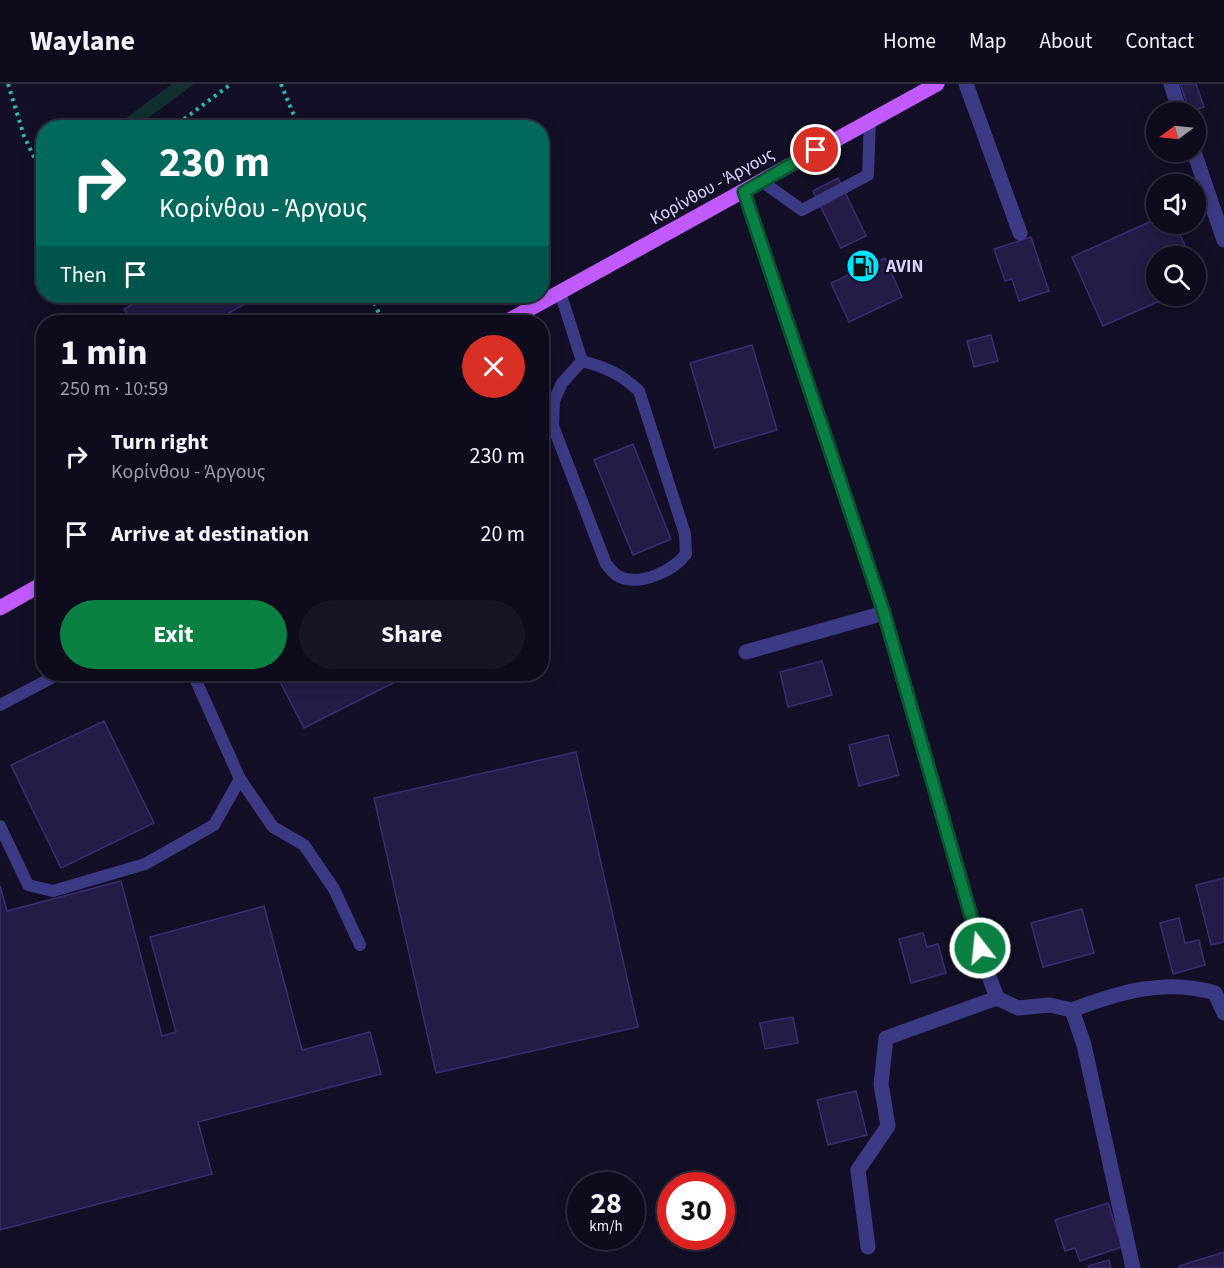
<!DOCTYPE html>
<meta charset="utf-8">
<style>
:root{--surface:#0e0b1c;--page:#171425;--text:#f1f3f6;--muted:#9b9ba3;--line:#2e2b3b;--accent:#0b8043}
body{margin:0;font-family:"Source Sans 3",sans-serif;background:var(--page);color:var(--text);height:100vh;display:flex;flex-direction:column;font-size:22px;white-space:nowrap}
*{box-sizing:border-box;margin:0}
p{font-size:20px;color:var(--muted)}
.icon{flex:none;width:33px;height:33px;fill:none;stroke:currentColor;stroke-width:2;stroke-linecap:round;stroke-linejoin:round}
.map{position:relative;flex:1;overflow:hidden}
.details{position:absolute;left:36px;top:231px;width:513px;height:366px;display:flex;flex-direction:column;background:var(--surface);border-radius:24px;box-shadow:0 3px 15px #0003,0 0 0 2px var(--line)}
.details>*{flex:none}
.guide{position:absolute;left:36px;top:36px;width:513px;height:183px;border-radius:24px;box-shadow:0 3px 15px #0003,0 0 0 2px var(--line);background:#00695c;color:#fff;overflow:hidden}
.needle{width:39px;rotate:255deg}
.fabs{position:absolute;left:1146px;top:18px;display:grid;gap:12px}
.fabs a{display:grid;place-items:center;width:60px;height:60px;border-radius:50%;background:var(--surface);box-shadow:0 3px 15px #0003,0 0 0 2px var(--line);font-size:30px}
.speed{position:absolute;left:567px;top:1088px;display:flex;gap:12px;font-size:30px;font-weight:700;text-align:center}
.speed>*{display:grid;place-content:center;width:78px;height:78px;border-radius:50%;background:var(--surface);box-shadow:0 3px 15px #0003,0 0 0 2px var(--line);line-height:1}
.speed small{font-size:15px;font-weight:400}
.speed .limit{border:9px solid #d22;background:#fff;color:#111}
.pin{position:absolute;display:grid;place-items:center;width:51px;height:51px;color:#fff;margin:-26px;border:3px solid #fff;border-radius:50%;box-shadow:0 2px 6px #0007}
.me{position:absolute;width:66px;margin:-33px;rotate:344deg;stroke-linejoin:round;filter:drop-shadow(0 0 4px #0008)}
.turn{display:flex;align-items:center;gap:21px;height:126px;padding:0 24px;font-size:27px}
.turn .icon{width:78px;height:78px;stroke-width:2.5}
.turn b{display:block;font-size:42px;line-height:51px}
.then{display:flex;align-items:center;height:57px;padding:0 24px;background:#0003;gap:12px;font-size:22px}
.round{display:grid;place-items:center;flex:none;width:63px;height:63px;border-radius:32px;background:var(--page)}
.overview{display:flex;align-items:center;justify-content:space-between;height:102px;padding:0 24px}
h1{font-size:36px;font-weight:700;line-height:45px}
.action{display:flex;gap:12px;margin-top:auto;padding:12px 24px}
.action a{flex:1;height:69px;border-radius:36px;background:var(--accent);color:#fff;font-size:24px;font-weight:700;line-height:69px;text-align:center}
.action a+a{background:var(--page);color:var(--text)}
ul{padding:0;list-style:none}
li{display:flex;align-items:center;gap:18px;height:78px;padding:0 24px}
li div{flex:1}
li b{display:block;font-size:22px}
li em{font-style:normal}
header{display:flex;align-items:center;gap:36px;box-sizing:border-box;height:84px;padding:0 30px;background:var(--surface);border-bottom:2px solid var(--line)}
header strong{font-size:28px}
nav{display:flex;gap:33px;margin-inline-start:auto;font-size:21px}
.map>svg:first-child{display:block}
</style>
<header>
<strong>Waylane</strong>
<nav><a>Home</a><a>Map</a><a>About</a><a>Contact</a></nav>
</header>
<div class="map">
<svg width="1224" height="1184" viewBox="0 0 1224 1184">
<rect width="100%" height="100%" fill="#130f26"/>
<path fill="#12302f" d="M 172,0 L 194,0 L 136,43 L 114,43 Z"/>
<path fill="#241b47" stroke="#3b2d73" stroke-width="1.5" d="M 1180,0 L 1196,0 L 1204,23 L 1190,28 Z
M 838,94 L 866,152 L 841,164 L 813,107 Z
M 1156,135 L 1156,140 L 1175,140 L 1190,172 L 1156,172 L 1156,212 L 1171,212 L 1103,242 L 1072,173 Z
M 1031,153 L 1049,207 L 1019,217 L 1012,195 L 1005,197 L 994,165 Z
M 885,174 L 902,213 L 849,238 L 831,199 Z
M 148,212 L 256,212 L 257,213 L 213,238 L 132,238 L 124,225 Z
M 991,251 L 998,277 L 974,283 L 967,257 Z
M 752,261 L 777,346 L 715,364 L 690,279 Z
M 633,360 L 671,455 L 633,471 L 594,376 Z
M 822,577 L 832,611 L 788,623 L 780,588 Z
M 276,590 L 411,590 L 304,644 Z
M 104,637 L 154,739 L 61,784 L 11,681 Z
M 888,651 L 899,691 L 859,702 L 849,661 Z
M 576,668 L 638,943 L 436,989 L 374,714 Z
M 1224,794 L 1224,858 L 1211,861 L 1196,801 Z
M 121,797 L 162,952 L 176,948 L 150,853 L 264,822 L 302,966 L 370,948 L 381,990 L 198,1038 L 212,1090 L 0,1146 L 0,802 L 7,827 Z
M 1082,825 L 1094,869 L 1043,883 L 1031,839 Z
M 1179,834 L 1185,859 L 1199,856 L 1205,881 L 1173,890 L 1160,839 Z
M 923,849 L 927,863 L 938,860 L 946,889 L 911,899 L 899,855 Z
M 793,933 L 798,959 L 765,965 L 760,939 Z
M 856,1007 L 867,1051 L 828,1061 L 817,1016 Z
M 1108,1119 L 1122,1163 L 1080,1177 L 1075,1164 L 1065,1167 L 1055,1136 Z
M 1224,1168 L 1224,1184 L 1179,1184 L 1179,1182 Z
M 1109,1176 L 1111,1184 L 1088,1184 L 1088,1182 Z"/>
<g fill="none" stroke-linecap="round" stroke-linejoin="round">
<path stroke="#2fb8b0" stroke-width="4" stroke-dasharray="3 4.5" stroke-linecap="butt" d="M 8,0 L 24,52 L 44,94
M 281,0 L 299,44
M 172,44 L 231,0
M 371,212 L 383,238"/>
<path stroke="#3d3a85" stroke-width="12" d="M 761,97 L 802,126 L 868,91 L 870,36
M 560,208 L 582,277 L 562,299 L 554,317 L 553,342 L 606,480 C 610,484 614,491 620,493 C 641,502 673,487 686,470 L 685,450 L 639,307 C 621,290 605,283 582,277
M 193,590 L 240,695 L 273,743 L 304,761 L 334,805 L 360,861
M 0,621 L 59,590
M 0,742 L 28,801 L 53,807 L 145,780 L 214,741 L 240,695"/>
<path stroke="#3d3a85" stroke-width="15" d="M 966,0 L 1020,149
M 1171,0 L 1180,28
M 1194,68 L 1224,156
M 744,108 L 884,529 L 987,887 L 997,914 L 1018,924 L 1050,921 L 1072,926 L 1084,961 L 1133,1184
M 746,568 L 884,529
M 1072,926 C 1119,908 1166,894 1215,909 L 1224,929
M 868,1163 L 858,1086 L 888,1042 L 881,1000 L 886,954 L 997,914"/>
<path stroke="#c25bff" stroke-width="15" d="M 506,238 L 937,0
M 0,524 L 44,499"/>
</g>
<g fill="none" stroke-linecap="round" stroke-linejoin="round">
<g stroke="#07532c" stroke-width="15">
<path id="route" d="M 816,66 L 744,108 L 884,529 L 980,864"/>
</g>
<use href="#route" stroke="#0b8043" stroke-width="10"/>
</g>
<defs>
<g id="fuel-disc" transform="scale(1.725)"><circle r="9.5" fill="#00e5ff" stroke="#130f26"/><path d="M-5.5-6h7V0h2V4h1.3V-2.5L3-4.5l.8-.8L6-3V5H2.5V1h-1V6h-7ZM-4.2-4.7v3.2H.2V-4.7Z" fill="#111"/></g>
</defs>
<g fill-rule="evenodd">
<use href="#fuel-disc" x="863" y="182"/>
</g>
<g text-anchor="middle" stroke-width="5" stroke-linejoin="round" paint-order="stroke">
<g font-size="18" fill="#d9d4ff" stroke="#130f26">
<text transform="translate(712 102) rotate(-29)" y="6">Κορίνθου - Άργους</text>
</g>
<g font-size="18" font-weight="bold" fill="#d9d4ff" stroke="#130f26" text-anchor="start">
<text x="886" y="188">AVIN</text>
</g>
</g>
</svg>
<div class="fabs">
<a><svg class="needle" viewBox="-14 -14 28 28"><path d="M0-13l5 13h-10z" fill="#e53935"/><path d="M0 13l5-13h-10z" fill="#9b9ba3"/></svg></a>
<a><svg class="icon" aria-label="sound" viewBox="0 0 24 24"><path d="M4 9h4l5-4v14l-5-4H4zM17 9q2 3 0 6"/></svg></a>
<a><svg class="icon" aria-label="search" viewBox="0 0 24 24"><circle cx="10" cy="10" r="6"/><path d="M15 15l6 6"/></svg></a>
</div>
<div class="speed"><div>28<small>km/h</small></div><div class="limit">30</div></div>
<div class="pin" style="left:816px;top:66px;background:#d93025"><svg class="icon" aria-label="arrive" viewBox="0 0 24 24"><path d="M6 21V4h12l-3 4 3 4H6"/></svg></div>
<svg class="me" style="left:980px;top:864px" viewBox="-20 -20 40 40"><circle r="17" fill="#0b8043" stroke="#fff" stroke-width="3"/><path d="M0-11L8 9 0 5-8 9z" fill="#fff"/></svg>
<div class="guide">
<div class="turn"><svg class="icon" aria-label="right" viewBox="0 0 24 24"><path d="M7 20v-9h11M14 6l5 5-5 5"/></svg><div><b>230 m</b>Κορίνθου - Άργους</div></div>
<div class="then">Then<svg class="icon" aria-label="arrive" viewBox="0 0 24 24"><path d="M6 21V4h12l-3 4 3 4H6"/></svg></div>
</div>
<section class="details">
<div class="overview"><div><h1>1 min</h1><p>250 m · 10:59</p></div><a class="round" style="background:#d93025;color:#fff"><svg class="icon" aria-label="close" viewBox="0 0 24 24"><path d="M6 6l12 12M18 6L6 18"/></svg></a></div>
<ul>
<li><svg class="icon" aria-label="right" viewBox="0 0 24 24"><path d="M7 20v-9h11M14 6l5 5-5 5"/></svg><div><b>Turn right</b><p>Κορίνθου - Άργους</p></div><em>230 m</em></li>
<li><svg class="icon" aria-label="arrive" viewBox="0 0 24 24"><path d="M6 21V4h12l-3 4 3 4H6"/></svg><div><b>Arrive at destination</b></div><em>20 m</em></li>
</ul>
<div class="action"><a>Exit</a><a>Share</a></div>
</section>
</div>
